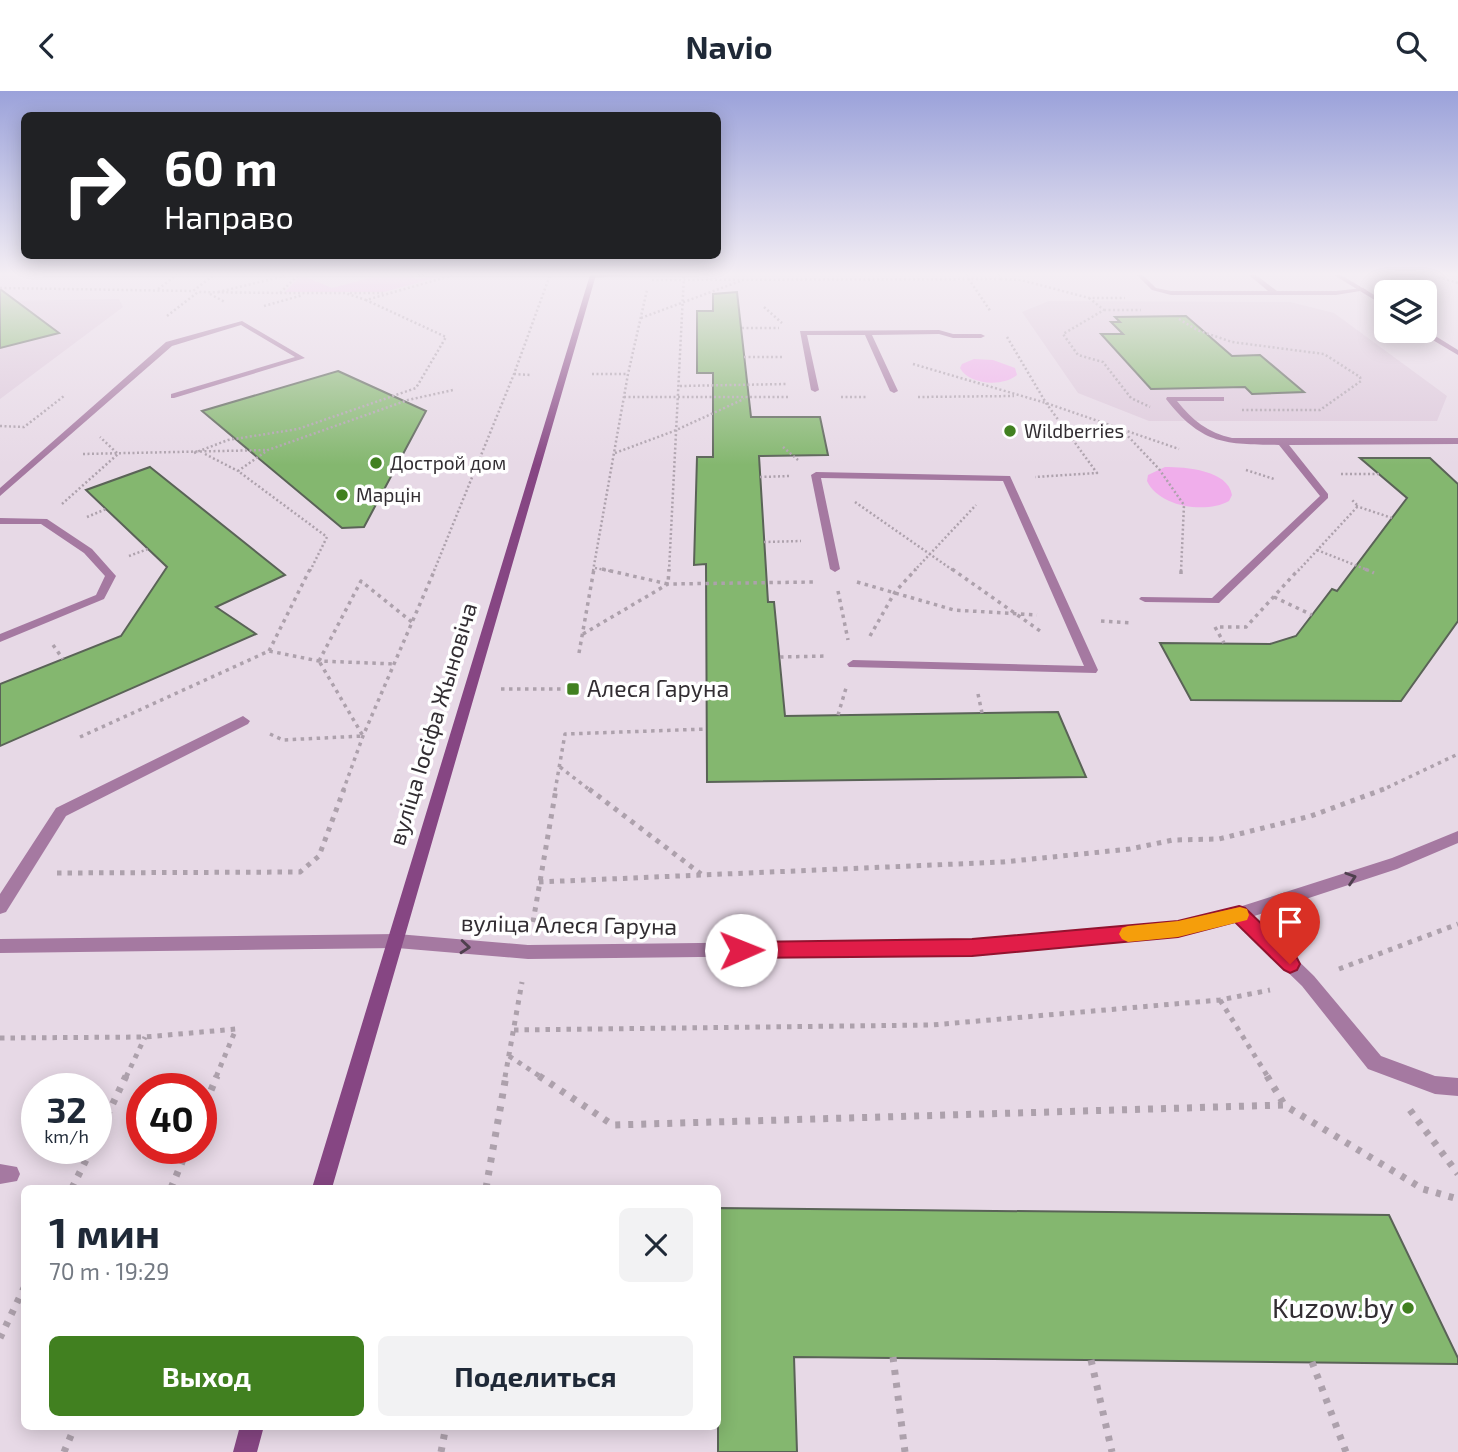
<!DOCTYPE html>
<html lang="ru">
<meta charset="utf-8">
<style>
:root{--surface:#fff;--page:#f2f2f3;--text:#1f2937;--muted:#747a83;--accent:#418020}
body{margin:0;font-family:"Exo 2",sans-serif;background:var(--page);color:var(--text);height:100vh;display:flex;flex-direction:column;font-size:26px;white-space:nowrap}
*{box-sizing:border-box;margin:0}
p{font-size:23px;color:var(--muted)}
.icon{flex:none;width:38px;height:38px;fill:none;stroke:currentColor;stroke-width:2;stroke-linecap:round;stroke-linejoin:round}
.map{position:relative;flex:1;overflow:hidden}
.panel{position:absolute;left:21px;top:1094px;width:700px;height:245px;display:flex;flex-direction:column;background:var(--surface);border-radius:10px;box-shadow:0 4px 18px #0003}
.panel>*{flex:none}
.top-card{position:absolute;left:21px;top:21px;width:700px;height:147px;border-radius:10px;box-shadow:0 4px 18px #0003;background:#202124;color:#fff;overflow:hidden}
.buttons{position:absolute;left:1374px;top:189px;display:grid;gap:14px}
.buttons a{display:grid;place-items:center;width:63px;height:63px;border-radius:10px;background:var(--surface);box-shadow:0 4px 18px #0003;font-size:35px}
.speed{position:absolute;left:21px;top:982px;display:flex;gap:14px;font-size:35px;font-weight:700;text-align:center}
.speed>*{display:grid;place-content:center;width:91px;height:91px;border-radius:50%;background:var(--surface);box-shadow:0 4px 18px #0003;line-height:1}
.speed small{font-size:18px;font-weight:400}
.speed .limit{border:10px solid #d22;background:#fff;color:#111}
.pin{position:absolute;display:grid;place-items:center;width:60px;height:60px;color:#fff;margin:-72px -30px;border-radius:50% 50% 50% 0;rotate:-45deg;box-shadow:0 0 7px #0007}
.pin .icon{rotate:45deg}
.me{position:absolute;width:77px;margin:-38px;rotate:89deg;stroke-linejoin:round;filter:drop-shadow(0 0 5px #0008)}
.turn{display:flex;align-items:center;gap:24px;height:147px;padding:0 28px;font-size:32px}
.turn .icon{width:91px;height:91px;stroke-width:2.5}
.turn b{display:block;font-size:49px;line-height:60px}
.round{display:grid;place-items:center;flex:none;width:74px;height:74px;border-radius:10px;background:var(--page)}
.overview{display:flex;align-items:center;justify-content:space-between;height:119px;padding:0 28px}
h1{font-size:42px;font-weight:700;line-height:52px}
.cta{display:flex;gap:14px;margin-top:auto;padding:14px 28px}
.cta a{flex:1;height:80px;border-radius:10px;background:var(--accent);color:#fff;font-size:28px;font-weight:700;line-height:80px;text-align:center}
.cta a+a{background:var(--page);color:var(--text)}
header{display:flex;justify-content:space-between;align-items:center;height:91px;padding:0 28px;background:var(--surface);font-size:32px;font-weight:700}
.map>svg:first-child{display:block}
</style>
<header><svg class="icon" aria-label="back" viewBox="0 0 24 24"><path d="M15 5l-7 7 7 7"/></svg>Navio<svg class="icon" aria-label="search" viewBox="0 0 24 24"><circle cx="10" cy="10" r="6"/><path d="M15 15l6 6"/></svg></header>
<div class="map">
<svg width="1458" height="1361" viewBox="0 0 1458 1361">
<rect width="100%" height="100%" fill="#e7d9e6"/>
<path fill="#ddc9db" d="M 119,208 L 123,216 L 0,308 L 0,210 Z
M 1049,210 L 1290,211 L 1334,222 L 1447,305 L 1437,330 L 1149,330 L 1078,302 L 1022,221 Z"/>
<path fill="#f0aeeb" d="M 301,184 L 332,197 L 381,184 L 417,184 L 411,186 L 416,188 L 445,184 L 384,201 L 285,201 Z
M 974,268 L 993,269 L 1015,277 L 1017,284 C 1003,296 969,294 960,277 L 962,273 Z
M 1165,376 C 1186,376 1228,379 1232,404 L 1229,410 C 1206,423 1159,416 1147,390 L 1148,384 Z"/>
<path fill="#84b76f" stroke="#5a6357" stroke-width="2" d="M 0,198 L 59,242 L 0,257 Z
M 737,201 L 751,326 L 820,326 L 828,364 L 759,365 L 768,511 L 774,511 L 785,625 L 1058,621 L 1086,686 L 707,691 L 706,473 L 694,474 L 697,366 L 713,366 L 713,282 L 697,282 L 697,220 L 713,220 L 713,203 Z
M 1186,225 L 1232,265 L 1260,264 L 1304,301 L 1252,303 L 1245,296 L 1151,298 L 1101,243 L 1123,243 L 1111,231 L 1120,231 L 1115,226 Z
M 338,280 L 426,320 L 364,436 L 342,437 L 202,320 Z
M 1360,367 L 1430,367 L 1458,393 L 1458,530 L 1401,610 L 1191,609 L 1160,552 L 1270,553 L 1296,545 L 1332,498 L 1337,500 L 1407,407 Z
M 150,376 L 285,484 L 216,516 L 256,543 L 0,655 L 0,593 L 121,545 L 167,476 L 86,399 Z
M 718,1117 L 1389,1124 L 1458,1267 L 1458,1273 L 794,1266 L 797,1361 L 718,1361 Z"/>
<g fill="none" stroke-linecap="round" stroke-linejoin="round">
<path stroke="#ada1ac" stroke-width="2.5" stroke-dasharray="2 2.5" stroke-linecap="butt" d="M 966,184 L 991,221
M 998,184 L 1001,188 L 1021,189 L 1089,207 L 1125,207
M 1448,184 L 1439,186 L 1458,192
M 418,185 L 424,184
M 652,189 L 1001,188
M 0,197 L 193,200 L 214,184
M 158,198 L 177,184
M 218,201 L 289,184
M 280,202 L 345,202 L 366,209
M 350,202 L 383,202
M 210,203 L 225,211
M 1089,207 L 1104,219 L 1063,243 L 1078,264 L 1103,271 L 1131,307 L 1150,316
M 1424,212 L 1433,217
M 264,215 L 303,204
M 764,216 L 782,232
M 1104,219 L 1141,219
M 167,225 L 198,201 L 280,202 L 298,184
M 641,227 L 743,189
M 1179,228 L 1197,239 L 1232,251 L 1324,263 L 1360,286 L 1361,290 L 1320,319 L 1242,319
M 742,237 L 779,237
M 1007,246 L 1046,312 L 1097,382 L 1035,386
M 744,266 L 782,266
M 913,273 L 1046,312 L 1179,358
M 514,283 L 531,284
M 592,283 L 628,283
M 680,295 L 786,293
M 624,306 L 790,306
M 841,306 L 867,306
M 918,306 L 1014,305
M 0,335 L 24,336 L 64,305
M 1125,342 L 1159,378 L 1184,414 L 1181,480
M 783,356 L 798,369
M 194,362 L 228,349 L 298,338 L 416,297 L 446,246 L 366,209 L 454,184
M 615,362 L 674,340 L 744,308
M 83,363 L 267,359
M 205,363 L 238,380
M 1246,379 L 1274,388
M 1341,383 L 1379,383
M 760,386 L 790,385
M 855,411 L 954,480
M 62,413 L 118,363 L 100,346
M 1356,415 L 1392,427
M 87,426 L 106,418
M 764,451 L 801,450
M 1317,459 L 1370,480
M 129,465 L 148,458
M 595,477 L 610,480
M 310,480 L 327,446 L 238,380 L 268,359 L 408,309 L 453,299
M 434,480 L 514,283 L 550,184
M 593,480 L 628,283 L 647,199
M 669,480 L 684,184
M 914,480 L 976,414
M 1298,480 L 1358,415 L 1351,408"/>
<path stroke="#ada1ac" stroke-width="3.5" stroke-dasharray="3.5 4.5" stroke-linecap="butt" d="M 602,478 L 668,493 L 669,478
M 952,478 L 1043,542
M 1365,478 L 1374,482
M 1181,483 L 1181,478
M 857,491 L 954,519 L 1037,524
M 838,500 L 848,549
M 1274,506 L 1312,524
M 1101,530 L 1131,532
M 1215,536 L 1224,552
M 1220,536 L 1246,536 L 1299,478
M 583,543 L 668,493 L 814,491
M 870,545 L 895,501 L 916,478
M 53,554 L 63,568
M 269,560 L 310,478
M 579,562 L 594,478
M 780,566 L 828,565
M 319,570 L 361,490 L 413,532
M 501,598 L 573,598
M 978,603 L 982,622
M 838,624 L 846,597
M 270,643 L 283,649 L 363,645 L 319,570
M 80,646 L 269,560 L 319,570 L 395,573
M 560,676 L 591,700
M 343,700 L 363,645 L 435,478
M 555,700 L 565,643 L 707,638
M 1380,700 L 1458,663"/>
<path stroke="#ada1ac" stroke-width="5" stroke-dasharray="4.5 6" stroke-linecap="butt" d="M 589,698 L 701,783
M 57,782 L 300,781 L 319,765 L 344,698
M 539,791 L 1003,771 L 1130,758 L 1173,749 L 1219,748 L 1311,725 L 1384,698
M 533,831 L 556,698
M 1339,878 L 1458,833
M 1220,909 L 1268,986
M 514,939 L 932,934 L 1220,909 L 1270,899
M 0,947 L 145,946 L 236,938 L 216,986
M 509,965 L 541,986
M 126,986 L 145,946
M 505,986 L 522,891"/>
<path stroke="#ada1ac" stroke-width="7" stroke-dasharray="5 8" stroke-linecap="butt" d="M 539,985 L 613,1034 L 1284,1014 L 1423,1098 L 1458,1108
M 1267,985 L 1284,1013
M 1410,1019 L 1458,1083
M 201,1023 L 217,985
M 96,1048 L 126,985
M 72,1097 L 92,1057
M 171,1097 L 188,1057
M 486,1097 L 506,985
M 0,1247 L 24,1197
M 893,1266 L 905,1361
M 1091,1269 L 1112,1361
M 1312,1271 L 1346,1361
M 64,1361 L 75,1335
M 441,1361 L 446,1335"/>
<path fill="#a579a1" fill-rule="evenodd" d="M 591,184 L 631,184 L 593,187 Z
M 1137,184 L 1143,184 L 1156,197 L 1171,200 L 1268,200 L 1249,184 L 1256,184 L 1277,200 L 1336,200 L 1363,197 L 1366,199 L 1336,204 L 1171,204 L 1152,199 Z
M 242,230 L 305,267 L 174,307 L 171,307 L 171,303 L 295,266 L 241,234 L 172,255 L 0,405 L 0,397 L 166,251 Z
M 939,239 L 953,243 L 981,243 L 985,245 L 981,247 L 953,247 L 939,243 L 872,244 L 898,300 L 894,302 L 890,300 L 865,244 L 807,244 L 819,299 L 815,301 L 811,299 L 800,240 Z
M 1167,306 L 1224,306 L 1224,310 L 1177,310 C 1192,329 1208,342 1232,347 L 1458,347 L 1458,353 L 1289,354 L 1328,403 L 1328,407 L 1219,512 L 1145,511 L 1139,508 L 1141,506 L 1212,507 L 1320,405 L 1279,354 C 1225,353 1202,354 1166,308 Z
M 816,381 L 1010,385 L 1098,579 L 1096,582 L 849,576 L 847,573 L 853,569 L 1084,575 L 1003,390 L 821,387 L 840,478 L 835,481 L 830,478 L 811,384 Z
M 0,427 L 47,428 L 92,458 L 116,485 L 104,508 L 0,551 L 0,543 L 96,504 L 105,485 L 84,462 L 41,433 L 0,433 Z
M 243,625 L 250,630 L 248,633 L 66,725 L 6,821 L 0,823 L 0,803 L 56,717 Z
M 1239,816 L 1245,818 L 1314,885 L 1381,965 L 1435,985 L 1458,987 L 1458,1005 L 1435,1003 L 1368,978 L 1302,895 L 1233,828 L 1231,823 L 1233,818 Z
M 0,1073 L 17,1076 L 20,1083 L 17,1090 L 0,1093 Z"/>
<path fill="#a579a1" fill-rule="evenodd" d="M 1334,184 L 1341,184 L 1386,211 L 1386,216 Z
M 1424,238 L 1458,259 L 1458,264 L 1421,242 L 1421,240 Z
M 1458,740 L 1458,752 L 1397,778 L 1239,830 L 1178,845 L 972,863 L 528,868 L 397,857 L 0,862 L 0,848 L 397,843 L 528,854 L 972,849 L 1178,831 L 1239,816 L 1392,767 Z"/>
<path fill="#864683" fill-rule="evenodd" d="M 590,184 L 596,184 L 332,1097 L 312,1097 Z
M 240,1335 L 264,1335 L 257,1361 L 233,1361 Z"/>
</g>
<defs><path id="oneway-chevron" d="M-2-3.5L2.5 0L-2 3.5" fill="none" stroke-width="1.6" stroke-linecap="round" stroke-linejoin="round" transform="scale(1.75)"/></defs>
<g stroke="#4f404e">
<use href="#oneway-chevron" transform="translate(1351 787) rotate(-18)"/>
<use href="#oneway-chevron" transform="translate(465 856) rotate(5)"/>
</g>
<linearGradient id="sky" x2="0" y2="1"><stop stop-color="#9ba2da"/><stop offset="0.49" stop-color="#f4eef4"/><stop offset="1" stop-color="#f4eef4" stop-opacity="0"/></linearGradient>
<rect width="1458" height="374" fill="url(#sky)"/>
<path fill="#e11d48" stroke="#92132f" stroke-width="2" d="M 1239,815 L 1245,817 L 1297,867 L 1300,873 L 1297,879 L 1290,882 L 1284,879 L 1235,831 L 1178,846 L 972,865 L 741,867 L 734,865 L 731,859 L 734,853 L 741,851 L 972,848 L 1178,830 Z"/>
<path fill="#f59e0b" d="M 1240,816 L 1247,818 L 1249,824 L 1247,829 L 1178,846 L 1128,851 L 1122,848 L 1119,843 L 1122,837 L 1128,835 L 1178,830 Z"/>
<g fill="#418020" stroke="#fff" stroke-width="2.5">
<circle cx="1010" cy="340" r="7"/>
<circle cx="376" cy="372" r="7"/>
<circle cx="342" cy="404" r="7"/>
<rect x="566" y="591" width="14" height="14" rx="3.5"/>
<circle cx="1408" cy="1217" r="7"/>
</g>
<g text-anchor="middle" stroke-width="7" stroke-linejoin="round" paint-order="stroke">
<g font-size="19" fill="#322d32" stroke="#fff" text-anchor="start">
<text x="1024" y="347">Wildberries</text>
<text x="390" y="379">Дострой дом</text>
<text x="356" y="411">Марцін</text>
</g>
<g font-size="23" fill="#322d32" stroke="#fff" text-anchor="start">
<text x="587" y="606">Алеся Гаруна</text>
</g>
<g font-size="23" fill="#322d32" stroke="#fff">
<text transform="translate(433 633) rotate(-73)" y="8">вуліца Іосіфа Жыновіча</text>
<text transform="translate(569 834) rotate(1)" y="8">вуліца Алеся Гаруна</text>
</g>
<g font-size="28" fill="#322d32" stroke="#fff" text-anchor="end">
<text x="1394" y="1227">Kuzow.by</text>
</g>
</g>
</svg>
<div class="buttons">
<a><svg class="icon" aria-label="layers" viewBox="0 0 24 24"><path d="M12 4l9 5-9 5-9-5zM3 14l9 5 9-5"/></svg></a>
</div>
<div class="speed"><div>32<small>km/h</small></div><div class="limit">40</div></div>
<div class="pin" style="left:1290px;top:873px;background:#d93025"><svg class="icon" aria-label="arrive" viewBox="0 0 24 24"><path d="M6 21V4h12l-3 4 3 4H6"/></svg></div>
<svg class="me" style="left:741px;top:859px" viewBox="-20 -20 40 40"><circle r="19" fill="#fff"/><path d="M0-13L10 11 0 6-10 11z" fill="#e11d48"/></svg>
<div class="top-card">
<div class="turn"><svg class="icon" aria-label="right" viewBox="0 0 24 24"><path d="M7 20v-9h11M14 6l5 5-5 5"/></svg><div><b>60 m</b>Направо</div></div>
</div>
<section class="panel">
<div class="overview"><div><h1>1 мин</h1><p>70 m · 19:29</p></div><a class="round"><svg class="icon" aria-label="close" viewBox="0 0 24 24"><path d="M6 6l12 12M18 6L6 18"/></svg></a></div>
<div class="cta"><a>Выход</a><a>Поделиться</a></div>
</section>
</div>
